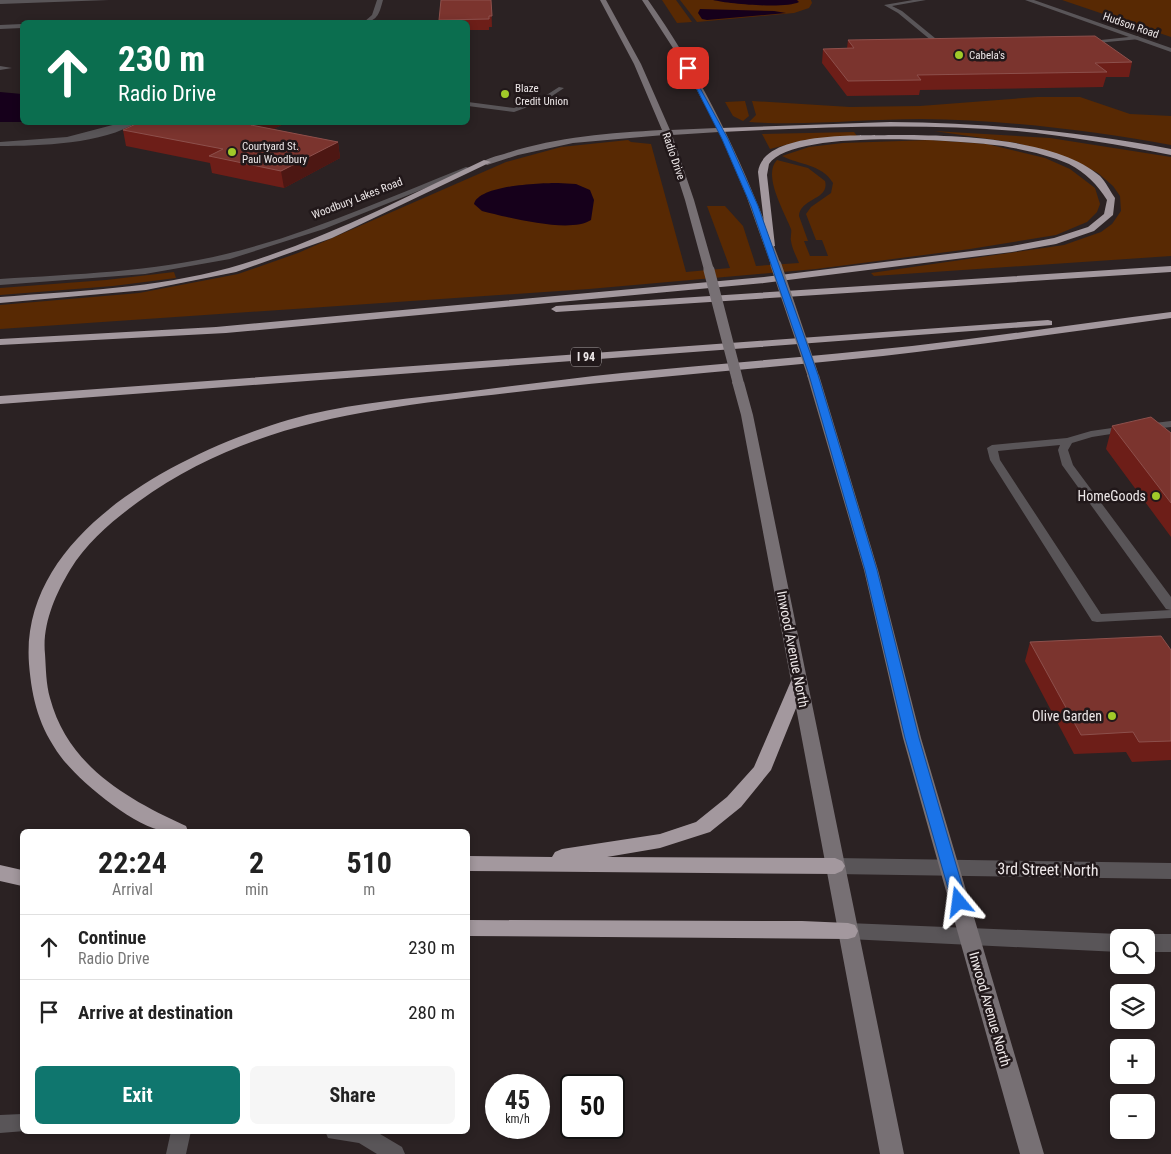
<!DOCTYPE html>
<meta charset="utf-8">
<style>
:root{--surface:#fff;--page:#f6f6f6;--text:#222;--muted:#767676;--line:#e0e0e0;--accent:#0f766e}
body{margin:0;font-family:"Roboto Condensed",sans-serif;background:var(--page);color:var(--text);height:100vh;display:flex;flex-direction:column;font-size:19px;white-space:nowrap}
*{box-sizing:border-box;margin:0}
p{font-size:16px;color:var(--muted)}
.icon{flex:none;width:28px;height:28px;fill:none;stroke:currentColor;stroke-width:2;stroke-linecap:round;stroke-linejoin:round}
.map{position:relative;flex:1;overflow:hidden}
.drawer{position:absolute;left:20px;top:829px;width:450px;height:305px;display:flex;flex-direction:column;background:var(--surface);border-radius:8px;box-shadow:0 2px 8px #0003}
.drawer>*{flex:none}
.banner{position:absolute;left:20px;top:20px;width:450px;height:105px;border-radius:8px;box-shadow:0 2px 8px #0003;background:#0b6e4f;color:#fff;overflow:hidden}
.controls{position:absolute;left:1110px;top:929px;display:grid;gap:10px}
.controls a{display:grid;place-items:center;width:45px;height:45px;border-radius:8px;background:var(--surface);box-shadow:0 2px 8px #0003;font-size:25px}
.speed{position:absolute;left:485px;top:1074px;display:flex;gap:10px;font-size:25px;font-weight:700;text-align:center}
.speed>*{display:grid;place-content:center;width:65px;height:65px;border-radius:50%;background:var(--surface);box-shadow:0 2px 8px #0003;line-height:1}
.speed small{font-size:12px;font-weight:400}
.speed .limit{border:2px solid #111;border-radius:8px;background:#fff;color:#111}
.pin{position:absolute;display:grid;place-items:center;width:42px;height:42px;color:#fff;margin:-21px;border-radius:10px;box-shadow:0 2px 8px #0006}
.me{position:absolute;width:55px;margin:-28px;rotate:344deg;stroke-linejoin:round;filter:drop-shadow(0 0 4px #0008)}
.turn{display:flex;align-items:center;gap:18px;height:105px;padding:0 15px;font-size:22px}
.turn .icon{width:65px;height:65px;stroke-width:2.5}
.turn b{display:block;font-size:35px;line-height:42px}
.eta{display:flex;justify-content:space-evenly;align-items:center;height:85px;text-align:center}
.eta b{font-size:30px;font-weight:700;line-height:35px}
.cta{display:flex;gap:10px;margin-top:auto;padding:10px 15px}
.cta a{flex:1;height:58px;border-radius:8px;background:var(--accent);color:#fff;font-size:20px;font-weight:700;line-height:58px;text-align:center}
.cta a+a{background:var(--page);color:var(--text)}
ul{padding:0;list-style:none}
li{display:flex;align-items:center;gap:15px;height:65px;padding:0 15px;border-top:1px solid var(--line)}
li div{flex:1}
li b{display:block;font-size:19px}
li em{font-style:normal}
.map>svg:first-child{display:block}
</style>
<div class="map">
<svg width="1171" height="1154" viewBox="0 0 1171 1154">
<rect width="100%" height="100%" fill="#2b2223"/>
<path fill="#582903" d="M 662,0 L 676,0 L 692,22 L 677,23 Z
M 680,0 L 811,0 L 812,3 L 809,8 L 794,13 L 697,22 Z
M 1062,0 L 1171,0 L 1171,37 Z
M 1037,97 L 1080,97 L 1130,114 L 1171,116 L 1171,145 C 1088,130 1005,120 921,119 C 864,119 806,126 749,122 L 756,115 L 752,101 L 850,107 L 920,106 Z
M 745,101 L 749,116 L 743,121 L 733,116 L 725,102 Z
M 934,131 L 1050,138 L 1171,157 L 1171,256 L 874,276 L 871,273 L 1064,245 L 1101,232 L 1112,224 L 1121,211 L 1120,196 L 1113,186 L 1098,173 L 1075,161 L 1017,143 Z
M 854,132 L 857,136 L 805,140 L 770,149 L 762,134 Z
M 628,140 L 631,142 L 651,144 L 686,272 L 730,268 L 707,206 L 725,206 L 743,226 L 756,266 L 799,263 C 796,256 792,248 791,241 C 790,237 792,233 791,229 C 785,213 762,175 777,160 L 808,168 L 825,181 C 830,200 800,198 799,216 L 808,241 L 804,241 L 810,256 L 828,256 L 822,240 L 816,240 L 806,214 L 811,207 L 831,193 L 833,183 C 822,164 799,165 782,156 L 809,147 L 843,143 L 930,140 L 987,144 L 1045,158 L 1070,169 L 1095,188 L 1100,204 L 1097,212 L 1087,222 L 1056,235 L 970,249 L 816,269 L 589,289 L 0,329 L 0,305 L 139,293 L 238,274 L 298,253 L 506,162 L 561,147 Z
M 174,272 L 176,278 L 113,286 L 0,295 L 0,288 L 106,280 Z"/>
<path fill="#16001b" d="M 713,0 L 797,0 L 799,2 C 786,9 729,4 713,0 Z
M 700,9 L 774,11 L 786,13 L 707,20 L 702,19 L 698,13 Z
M 0,92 L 22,94 L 22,122 L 0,122 Z
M 558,183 L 576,184 L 590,190 L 594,200 L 591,220 C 570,234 506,217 482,211 L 474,204 C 479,185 541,183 558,183 Z"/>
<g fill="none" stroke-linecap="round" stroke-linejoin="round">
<path fill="#595558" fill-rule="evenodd" d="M 0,0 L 109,0 L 0,4 Z
M 913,0 L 926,0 L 892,6 L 902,11 L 941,43 L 948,42 L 950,45 L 938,46 L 898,13 L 884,5 Z
M 1138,36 L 1140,39 L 1085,44 L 1082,42 Z
M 0,66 L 12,68 L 0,70 Z
M 559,87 L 564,88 L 549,98 L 545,98 L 545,96 Z
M 534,101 L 536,104 L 514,112 L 468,106 L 468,102 L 514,108 Z
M 1171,421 L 1171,427 L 1146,430 L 1141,427 L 1146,424 Z
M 1126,426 L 1130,427 L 1130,431 L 1092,437 L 1072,443 L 1068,450 L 1073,465 L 1171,597 L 1171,618 L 1097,622 L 1092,621 L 990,460 L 987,448 L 992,445 L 1067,438 L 1091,431 ZM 1060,445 L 1058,450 L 1062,465 L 1166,609 L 1171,610 L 1101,614 L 1000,460 L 998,451 Z
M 22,1114 L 22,1131 L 25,1131 L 0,1133 L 0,1115 Z
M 171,1131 L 191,1131 L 186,1154 L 166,1154 Z
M 325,1131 L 375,1131 L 402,1147 L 405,1154 L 377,1154 L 359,1143 L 328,1138 Z"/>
<path fill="#595558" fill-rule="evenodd" d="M 377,0 L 383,0 C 380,11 378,22 364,22 L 372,15 Z
M 22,24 L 22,28 L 0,29 L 0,25 Z
M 124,122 L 137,122 C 104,144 39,146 0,146 L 0,142 L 67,137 Z
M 835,858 L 1171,863 L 1171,879 L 835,874 L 828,871 L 825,866 L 828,861 Z
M 848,923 L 1119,934 L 1127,938 L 1119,938 L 1119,952 L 848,939 L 841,937 L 838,931 L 841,925 Z
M 1146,934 L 1171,934 L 1171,952 L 1146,952 L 1146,938 L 1138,938 Z"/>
<path fill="#595558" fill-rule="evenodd" d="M 1025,0 L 1034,0 L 1171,48 L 1171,52 Z
M 466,167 L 473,169 L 324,229 L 230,259 L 145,274 L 0,285 L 0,279 C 76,274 152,272 226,254 C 309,234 387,198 466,167 Z"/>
<path fill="#777074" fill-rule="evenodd" d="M 600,0 L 606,0 L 641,64 L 670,130 L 717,128 L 682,62 L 642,0 L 648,0 C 706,82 747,171 781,265 L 780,267 L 771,265 L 746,195 L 719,132 L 672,135 L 694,200 L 714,270 L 709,273 L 704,270 L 685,200 L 664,135 L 573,143 L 518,155 L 487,165 L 483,162 C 488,158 497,156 504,154 C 555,137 609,133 662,130 L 634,64 Z
M 813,371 L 819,375 L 878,570 L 921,738 L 1044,1154 L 1020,1154 L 903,738 L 864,570 L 807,375 Z
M 738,378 L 744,382 L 753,415 L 904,1154 L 880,1154 L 741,415 L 732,382 Z"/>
<path fill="#a3989e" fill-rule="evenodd" d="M 890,122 C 986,123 1076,131 1171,149 L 1171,155 C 1120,145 1069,136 1017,131 C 919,123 820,127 721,132 L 717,130 L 721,128 Z
M 894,135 C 951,135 1055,137 1100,176 C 1106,182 1110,191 1115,198 L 1113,215 L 1094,231 L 1056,244 L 1012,252 L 764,283 L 226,333 L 0,345 L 0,339 L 216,327 L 764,277 L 1012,246 L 1054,238 L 1088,227 L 1104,214 L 1107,200 C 1097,184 1086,173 1069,164 C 1049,155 1025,150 1003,146 C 961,140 793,128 769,164 L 767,175 L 775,246 L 767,248 L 758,172 C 763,130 863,136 894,135 Z
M 484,160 L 491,162 L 332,238 L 236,272 L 146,290 L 0,303 L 0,297 C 76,291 155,288 229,268 C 318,243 401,199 484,160 Z
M 1171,266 L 1171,272 L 556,312 L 551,309 L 556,306 Z
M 1171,312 L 1171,318 C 1075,331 979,345 883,356 C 767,368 650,377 534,390 C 393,407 257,415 138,502 C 112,521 87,542 70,570 C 55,595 42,625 45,654 C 46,669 46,684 50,698 C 68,766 127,799 186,826 L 188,831 C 181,831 173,832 165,831 C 135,828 79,781 61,757 C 39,727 32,700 29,664 C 19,532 182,452 288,420 C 340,405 394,400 447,394 C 506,387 564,379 622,373 C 719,364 816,356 912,346 C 999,336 1085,323 1171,312 Z
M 1048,320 L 1052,321 L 1052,325 L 0,404 L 0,396 Z
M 799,675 L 805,677 L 807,681 L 771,770 L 741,807 L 710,832 L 660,848 L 607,857 L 835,858 L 842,861 L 845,866 L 842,871 L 835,874 L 468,871 L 468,856 L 552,857 L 555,852 L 562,849 L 660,834 L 696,822 L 727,797 L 754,767 L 791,681 L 793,677 Z
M 0,865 L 22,870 L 22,886 L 0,881 Z
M 468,920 L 802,921 L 848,923 L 855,925 L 858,931 L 855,937 L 848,939 L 468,936 Z"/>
<path stroke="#777074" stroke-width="11" d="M 776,265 L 813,375
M 709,270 L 738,382"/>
</g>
<path fill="#6d1e18" d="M 491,0 L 492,27 L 489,27 L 489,30 L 468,30 L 468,22 L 439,22 L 439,20 Z
M 848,40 L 1132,62 L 1129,77 L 1106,77 L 1103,87 L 920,90 L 919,95 L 847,96 L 822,63 L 823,49 L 847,48 Z
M 140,122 L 288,122 L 273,129 L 338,142 L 340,158 L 284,188 L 212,173 L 210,163 L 126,146 L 123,130 Z
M 1112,426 L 1171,433 L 1171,537 L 1106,449 Z
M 1030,642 L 1171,650 L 1171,760 L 1132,762 L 1126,752 L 1074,754 L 1025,661 Z"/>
<path fill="#4d1713" d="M 258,122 L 288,122 L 267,132 L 251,125 Z
M 338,142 L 340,158 L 284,188 L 281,171 Z"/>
<path fill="#7b342e" stroke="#8d504c" d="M 441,0 L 491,0 L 492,16 L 489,16 L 489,19 L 439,20 Z
M 1095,36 L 1132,62 L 1095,63 L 1107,72 L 917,75 L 921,80 L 848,81 L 823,49 L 854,48 L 848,40 Z
M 140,122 L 258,122 L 251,125 L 338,142 L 281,171 L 209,156 L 223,149 L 123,130 Z
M 1151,417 L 1171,433 L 1171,503 L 1112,426 Z
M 1161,636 L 1171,650 L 1171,741 L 1139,742 L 1133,732 L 1081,735 L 1030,642 Z"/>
<path fill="#1a73e8" stroke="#114b97" d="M 688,66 L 728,139 L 758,206 L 818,375 L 877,570 L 919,738 L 967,902 L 965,907 L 959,909 L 954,907 L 952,902 L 905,738 L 865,570 L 809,375 L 751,206 L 722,139 L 686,68 Z"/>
<g fill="#a1c929" stroke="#21181a" stroke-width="2">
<circle cx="959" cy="55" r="5"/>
<circle cx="505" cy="94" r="5"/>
<circle cx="232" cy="152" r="5"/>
<circle cx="1156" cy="496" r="5"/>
<circle cx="1112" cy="716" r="5"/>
</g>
<g text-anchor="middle" stroke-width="5" stroke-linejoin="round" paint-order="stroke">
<g font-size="11" fill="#eee8e9" stroke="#21181a">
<text transform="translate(1131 25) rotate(19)" y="4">Hudson Road</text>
<text transform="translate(674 156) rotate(71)" y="4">Radio Drive</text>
<text transform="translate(357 198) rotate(-21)" y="4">Woodbury Lakes Road</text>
</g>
<g font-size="11" fill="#eee8e9" stroke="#21181a" text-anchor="start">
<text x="969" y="59">Cabela's</text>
<text x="515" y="92">Blaze<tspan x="515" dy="13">Credit Union</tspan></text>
<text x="242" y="150">Courtyard St.<tspan x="242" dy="13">Paul Woodbury</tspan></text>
</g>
<rect fill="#21181a" stroke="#b0aaab" stroke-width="1" x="571" y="347.5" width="30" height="19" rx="4"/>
<g font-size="12" font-weight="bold" fill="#eee8e9">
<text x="586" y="361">I 94</text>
</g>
<g font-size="14" fill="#eee8e9" stroke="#21181a" text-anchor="end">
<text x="1146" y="501">HomeGoods</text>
<text x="1102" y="721">Olive Garden</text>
</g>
<g font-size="14" fill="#eee8e9" stroke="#21181a">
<text transform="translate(793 649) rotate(79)" y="5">Inwood Avenue North</text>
<text transform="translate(990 1009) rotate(74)" y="5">Inwood Avenue North</text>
</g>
<g font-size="16" fill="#eee8e9" stroke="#21181a">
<text transform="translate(1048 869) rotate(1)" y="6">3rd Street North</text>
</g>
</g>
</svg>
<div class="controls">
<a><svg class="icon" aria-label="search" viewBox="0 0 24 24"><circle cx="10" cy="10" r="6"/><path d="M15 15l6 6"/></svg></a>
<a><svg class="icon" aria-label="layers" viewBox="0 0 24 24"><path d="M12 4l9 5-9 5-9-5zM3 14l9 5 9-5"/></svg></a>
<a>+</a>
<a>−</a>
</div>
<div class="speed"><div>45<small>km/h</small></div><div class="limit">50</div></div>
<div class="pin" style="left:688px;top:68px;background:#d93025"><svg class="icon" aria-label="arrive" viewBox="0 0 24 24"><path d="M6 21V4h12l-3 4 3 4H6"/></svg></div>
<svg class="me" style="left:959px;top:902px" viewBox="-20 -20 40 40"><path d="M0-17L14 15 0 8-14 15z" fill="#1a73e8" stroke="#fff" stroke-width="4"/></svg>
<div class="banner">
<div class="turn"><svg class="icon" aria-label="ahead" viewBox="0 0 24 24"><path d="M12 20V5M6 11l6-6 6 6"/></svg><div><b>230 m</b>Radio Drive</div></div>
</div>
<section class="drawer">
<div class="eta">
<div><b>22:24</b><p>Arrival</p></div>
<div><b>2</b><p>min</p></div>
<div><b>510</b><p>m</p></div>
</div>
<ul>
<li><svg class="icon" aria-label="ahead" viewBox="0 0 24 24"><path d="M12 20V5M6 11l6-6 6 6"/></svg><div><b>Continue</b><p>Radio Drive</p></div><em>230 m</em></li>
<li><svg class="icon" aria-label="arrive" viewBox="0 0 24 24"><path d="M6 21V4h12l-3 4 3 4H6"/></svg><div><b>Arrive at destination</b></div><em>280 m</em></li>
</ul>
<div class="cta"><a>Exit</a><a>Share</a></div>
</section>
</div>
